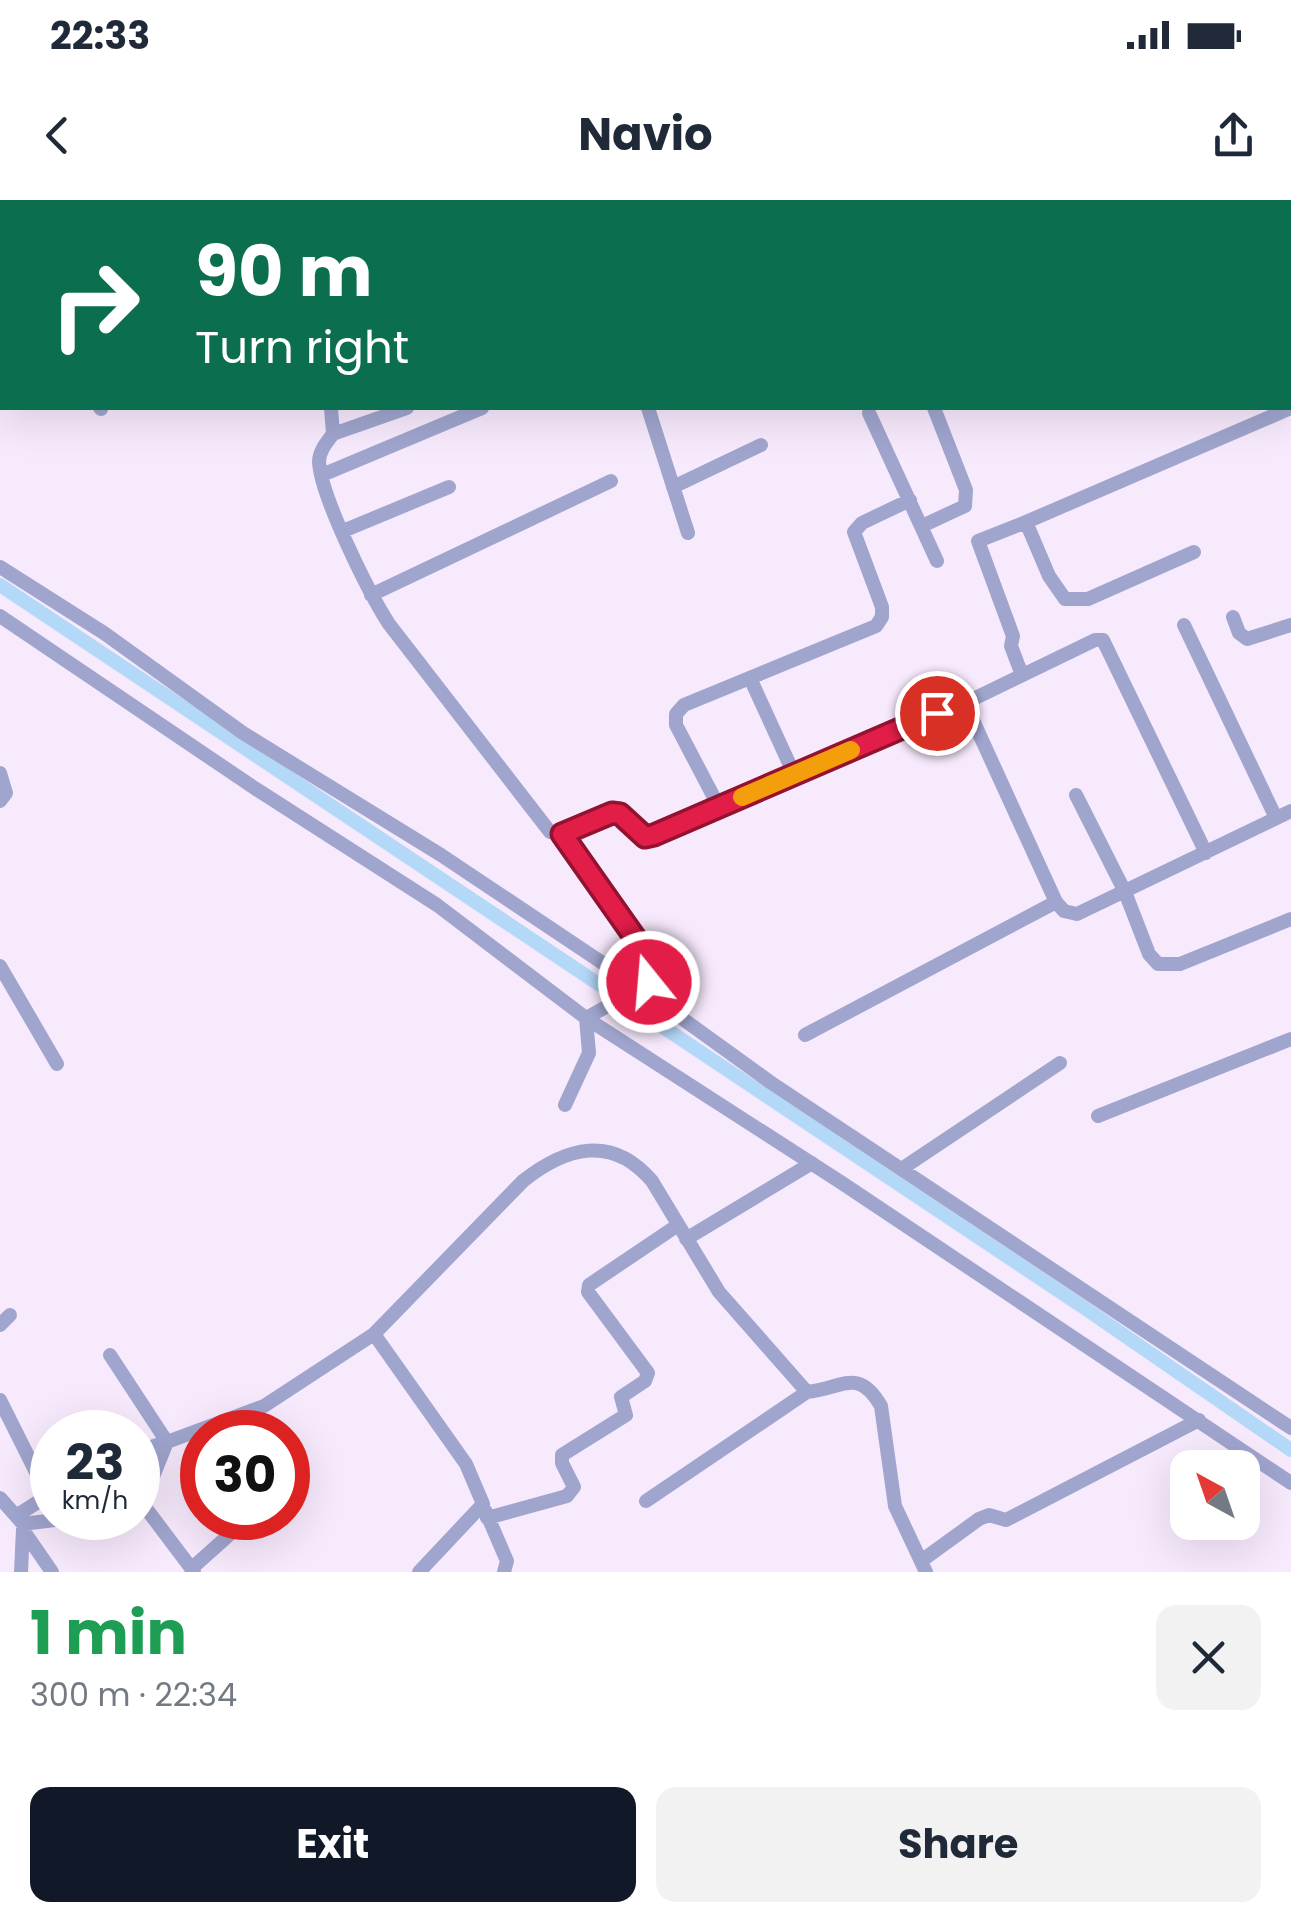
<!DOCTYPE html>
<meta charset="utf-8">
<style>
:root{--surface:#fff;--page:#f2f2f3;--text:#1f2937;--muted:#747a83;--accent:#111827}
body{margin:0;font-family:Poppins,sans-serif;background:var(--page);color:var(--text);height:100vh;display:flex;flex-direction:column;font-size:38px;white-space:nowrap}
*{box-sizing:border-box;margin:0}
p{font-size:32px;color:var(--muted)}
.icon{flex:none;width:55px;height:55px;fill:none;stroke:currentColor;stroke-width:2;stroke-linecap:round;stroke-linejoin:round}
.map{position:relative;height:1372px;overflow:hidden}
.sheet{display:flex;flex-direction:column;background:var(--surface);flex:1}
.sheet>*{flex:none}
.top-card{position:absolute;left:0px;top:0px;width:1292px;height:210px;box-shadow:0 10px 40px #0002;background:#0b6e4f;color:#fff;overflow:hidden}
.needle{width:65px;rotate:320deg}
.buttons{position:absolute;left:1170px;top:1250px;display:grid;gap:20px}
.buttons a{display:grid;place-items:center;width:90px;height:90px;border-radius:20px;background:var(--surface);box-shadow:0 10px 40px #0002;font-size:50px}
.speed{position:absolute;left:30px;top:1210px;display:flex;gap:20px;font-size:50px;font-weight:700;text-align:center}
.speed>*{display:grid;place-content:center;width:130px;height:130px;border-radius:50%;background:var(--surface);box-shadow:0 10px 40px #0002;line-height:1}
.speed small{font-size:25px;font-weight:400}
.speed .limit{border:15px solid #d22;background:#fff;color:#111}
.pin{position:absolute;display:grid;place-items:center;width:85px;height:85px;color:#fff;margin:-42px;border:5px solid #fff;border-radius:50%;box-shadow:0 2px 10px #0007}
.me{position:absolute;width:110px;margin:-55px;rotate:343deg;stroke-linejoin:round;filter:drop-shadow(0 0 8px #0008)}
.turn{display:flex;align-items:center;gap:35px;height:210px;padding:0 30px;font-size:45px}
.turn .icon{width:130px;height:130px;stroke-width:2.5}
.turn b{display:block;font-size:70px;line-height:85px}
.round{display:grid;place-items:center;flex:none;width:105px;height:105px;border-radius:20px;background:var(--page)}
.head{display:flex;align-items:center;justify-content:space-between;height:170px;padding:0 30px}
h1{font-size:60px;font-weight:700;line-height:75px;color:#1e9e55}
.cta{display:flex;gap:20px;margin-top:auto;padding:20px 30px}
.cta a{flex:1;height:115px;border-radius:20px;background:var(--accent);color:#fff;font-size:40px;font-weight:700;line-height:115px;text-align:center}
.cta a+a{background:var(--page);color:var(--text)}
.status{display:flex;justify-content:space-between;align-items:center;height:70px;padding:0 50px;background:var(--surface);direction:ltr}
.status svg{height:28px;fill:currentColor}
header{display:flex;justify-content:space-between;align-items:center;height:130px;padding:0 30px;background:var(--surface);font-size:45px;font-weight:700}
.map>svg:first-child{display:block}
</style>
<div class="status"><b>22:33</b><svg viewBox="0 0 49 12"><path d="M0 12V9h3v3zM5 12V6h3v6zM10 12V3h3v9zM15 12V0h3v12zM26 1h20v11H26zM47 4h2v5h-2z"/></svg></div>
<header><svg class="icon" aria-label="back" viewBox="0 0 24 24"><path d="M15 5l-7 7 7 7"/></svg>Navio<svg class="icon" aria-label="share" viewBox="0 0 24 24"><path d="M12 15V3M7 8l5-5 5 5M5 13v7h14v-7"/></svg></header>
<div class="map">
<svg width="1291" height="1372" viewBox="0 0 1291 1372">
<rect width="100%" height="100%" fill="#f7eafd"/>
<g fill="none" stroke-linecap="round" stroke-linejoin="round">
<path stroke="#b4d8f8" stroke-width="14" d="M 0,385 L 1086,1109 L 1291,1250"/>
<path stroke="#a0a5ce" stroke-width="14" d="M 294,0 L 294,2
M 571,0 L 572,2
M 167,2 L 167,0
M 595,2 L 601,0
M 0,85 L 2,84
M 100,208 L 101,209
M 331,208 L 333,234 C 327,242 319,251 319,262 C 321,297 369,393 389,424 L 550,632 C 574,639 603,605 620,614 C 629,618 637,631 645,637 L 665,632 L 965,503 L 1095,440 L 1103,440 L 1206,653
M 648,208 L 688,333
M 869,213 L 937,361
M 333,234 L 407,208
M 322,275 L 482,208
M 673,287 L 761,245
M 1026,322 L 1291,208
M 922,326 L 965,306 L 966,290 L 934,208
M 343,331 L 449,287
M 0,367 L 104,433 L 243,533 L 441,655 L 640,788 L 770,882 L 1291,1228
M 371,395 L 611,281
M 0,416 L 256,589 L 437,705 L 586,818 L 842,983 L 1291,1283
M 1233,417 L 1239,433 L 1247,439 L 1291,425
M 1184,425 L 1276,618
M 1022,475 L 1011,446 L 1013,436 L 978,341 L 1026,322 L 1049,376 L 1065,399 L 1088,399 L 1194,352
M 750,478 L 794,574
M 965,503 L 1056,702 L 1064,711 L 1077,714 L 1291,611
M 0,573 L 6,593 L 0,601
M 1076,595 L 1125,692 L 1149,754 L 1158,764 L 1180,764 L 1291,719
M 719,607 L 676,525 L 676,514 L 684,505 L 876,426 L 882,417 L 882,407 L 854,332 L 862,323 L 910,300
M 563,634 L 652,762 L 656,774 L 640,788 L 586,818 L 589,853 L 565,905
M 0,766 L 57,864
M 805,835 L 1056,702
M 1098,916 L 1291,839
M 903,968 L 1060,863
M 686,1039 L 812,963
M 0,1125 L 10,1115
M 374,1134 L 466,1264 L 483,1304 L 419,1372
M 110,1155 L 167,1242 L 138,1251
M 0,1200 L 48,1296
M 0,1298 L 23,1324 L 70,1318
M 646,1301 L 807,1192
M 142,1304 L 167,1242 L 264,1206 L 374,1134 L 523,981 C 566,947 612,934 652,981 L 719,1092 L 807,1192 C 842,1189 858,1166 881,1206 L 895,1306 L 926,1372
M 138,1305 L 142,1304 L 148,1311 L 194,1372
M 485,1310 L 507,1361 L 504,1372
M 16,1316 L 52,1293
M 487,1318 L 567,1296 L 574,1287 L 562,1263 L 562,1255 L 626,1215 L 621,1197 L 645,1181 L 648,1173 L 588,1092 L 589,1085 L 678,1025
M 23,1330 L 52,1372
M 921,1361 L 979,1319 L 989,1315 L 1006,1320 L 1199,1220
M 191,1369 L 248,1318
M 21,1372 L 23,1329"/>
</g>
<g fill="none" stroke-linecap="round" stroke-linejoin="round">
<g stroke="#92132f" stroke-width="25">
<path id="route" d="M 649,782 L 656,774 L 652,762 L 562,634 L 612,613 L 620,614 L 645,637 L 654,635 L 937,513"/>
</g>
<use href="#route" stroke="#e11d48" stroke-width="18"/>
<path stroke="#f59e0b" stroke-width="18" d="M 742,597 L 851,550"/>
</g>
</svg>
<div class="buttons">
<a><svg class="needle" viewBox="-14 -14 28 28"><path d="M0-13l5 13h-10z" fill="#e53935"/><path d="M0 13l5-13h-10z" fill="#747a83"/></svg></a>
</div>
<div class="speed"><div>23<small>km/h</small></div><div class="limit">30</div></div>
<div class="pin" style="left:937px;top:513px;background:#d93025"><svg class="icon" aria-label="arrive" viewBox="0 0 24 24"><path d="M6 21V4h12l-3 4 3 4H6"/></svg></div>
<svg class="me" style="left:649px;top:782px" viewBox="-20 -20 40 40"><circle r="17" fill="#e11d48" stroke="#fff" stroke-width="3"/><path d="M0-11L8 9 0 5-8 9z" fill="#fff"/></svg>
<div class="top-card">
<div class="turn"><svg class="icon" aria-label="right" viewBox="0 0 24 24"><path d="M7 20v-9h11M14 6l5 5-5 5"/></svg><div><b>90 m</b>Turn right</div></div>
</div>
</div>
<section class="sheet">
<div class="head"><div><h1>1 min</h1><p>300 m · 22:34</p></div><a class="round"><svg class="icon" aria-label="close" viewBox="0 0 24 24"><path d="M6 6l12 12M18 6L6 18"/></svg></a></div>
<div class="cta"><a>Exit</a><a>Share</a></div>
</section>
